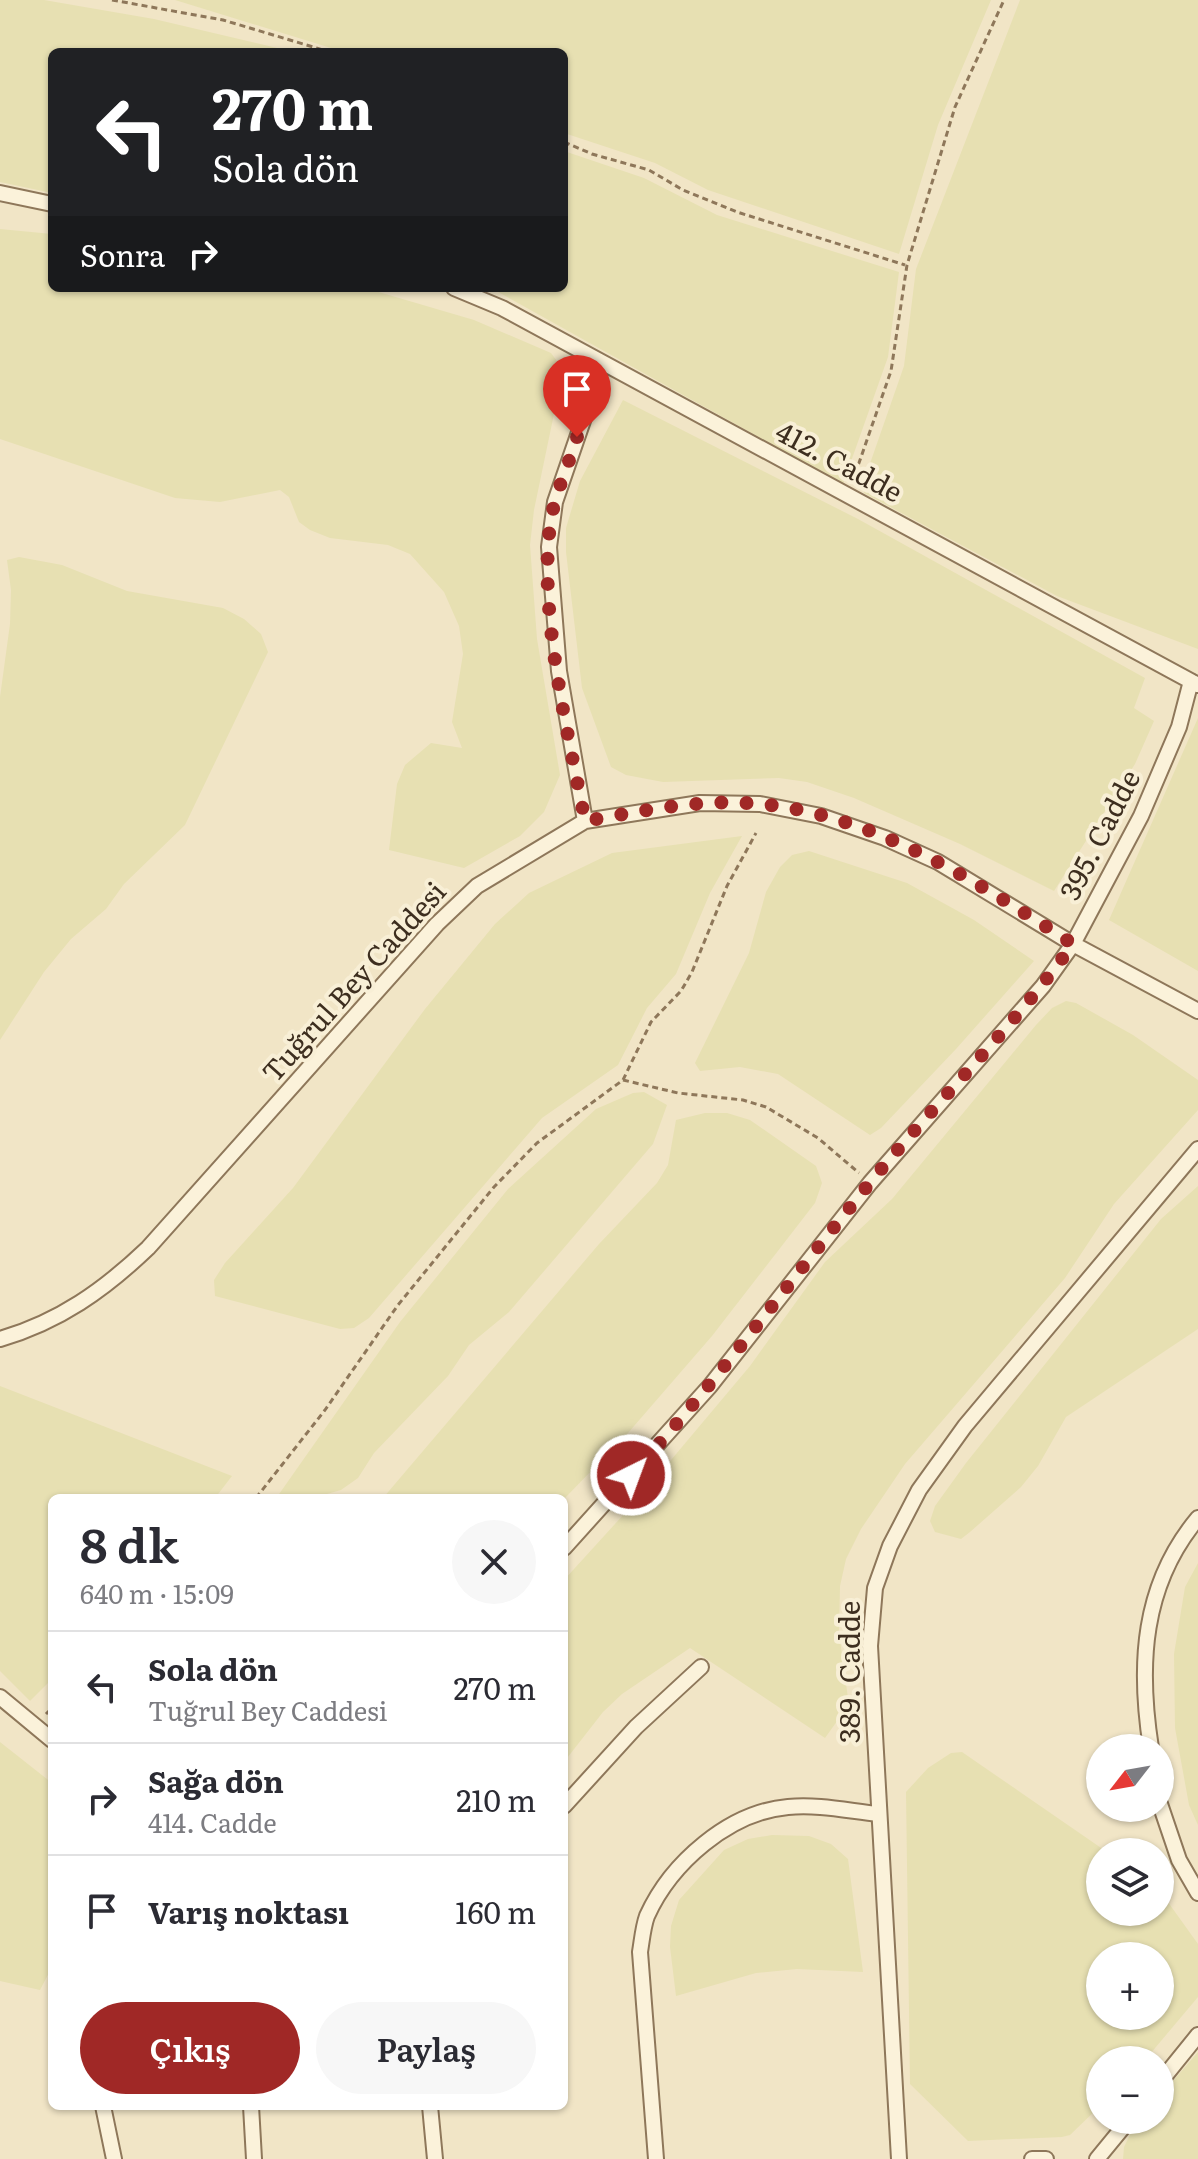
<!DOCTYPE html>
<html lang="tr">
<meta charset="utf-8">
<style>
:root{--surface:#fff;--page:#f7f7f7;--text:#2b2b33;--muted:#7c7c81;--line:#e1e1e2;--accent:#a02826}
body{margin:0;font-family:Literata,serif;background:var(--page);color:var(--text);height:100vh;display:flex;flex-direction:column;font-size:30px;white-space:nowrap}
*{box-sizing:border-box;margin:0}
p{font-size:26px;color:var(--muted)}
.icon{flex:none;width:44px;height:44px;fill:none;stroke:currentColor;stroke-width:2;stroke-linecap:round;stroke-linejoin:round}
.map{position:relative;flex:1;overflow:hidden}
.side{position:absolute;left:48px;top:1494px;width:520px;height:616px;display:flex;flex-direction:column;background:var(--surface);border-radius:12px;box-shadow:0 2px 6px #0004}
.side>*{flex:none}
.banner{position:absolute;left:48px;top:48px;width:520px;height:244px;border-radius:12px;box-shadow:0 2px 6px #0004;background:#202124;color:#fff;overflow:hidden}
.needle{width:52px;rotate:239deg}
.controls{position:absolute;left:1086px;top:1734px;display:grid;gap:16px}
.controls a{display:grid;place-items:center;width:88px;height:88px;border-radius:50%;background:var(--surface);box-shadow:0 2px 6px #0004;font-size:40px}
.pin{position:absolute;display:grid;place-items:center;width:68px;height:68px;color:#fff;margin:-82px -34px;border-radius:50% 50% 50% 0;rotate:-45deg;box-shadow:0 0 8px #0007}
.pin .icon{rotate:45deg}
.me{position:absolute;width:88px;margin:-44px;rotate:42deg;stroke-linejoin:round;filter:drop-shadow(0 0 6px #0008)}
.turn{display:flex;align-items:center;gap:28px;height:168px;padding:0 32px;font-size:36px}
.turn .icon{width:104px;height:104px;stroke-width:2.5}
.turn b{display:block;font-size:56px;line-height:68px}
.then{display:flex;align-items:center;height:76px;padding:0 32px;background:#0003;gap:16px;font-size:30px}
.round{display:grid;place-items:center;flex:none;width:84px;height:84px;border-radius:42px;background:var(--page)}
.overview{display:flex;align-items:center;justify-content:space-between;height:136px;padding:0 32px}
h1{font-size:48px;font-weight:600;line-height:60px}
.action{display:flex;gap:16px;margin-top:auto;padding:16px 32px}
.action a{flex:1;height:92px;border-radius:48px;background:var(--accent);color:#fff;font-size:32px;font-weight:600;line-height:92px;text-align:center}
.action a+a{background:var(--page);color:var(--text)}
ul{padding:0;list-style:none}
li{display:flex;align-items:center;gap:24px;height:112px;padding:0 32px;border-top:2px solid var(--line)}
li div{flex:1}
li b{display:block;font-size:30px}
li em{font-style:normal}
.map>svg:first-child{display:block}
</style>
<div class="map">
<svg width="1198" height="2159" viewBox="0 0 1198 2159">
<rect width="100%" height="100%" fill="#f1e5c6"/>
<path fill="#e7e0b2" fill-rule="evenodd" d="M 0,0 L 44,0 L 154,19 L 294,52 L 52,52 L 52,193 L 0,182 Z
M 175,0 L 991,0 L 938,125 L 899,254 L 708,190 L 655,163 L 564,133 L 564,52 L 344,52 Z
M 1020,0 L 1198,0 L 1198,649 L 1057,596 L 864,493 L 866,475 L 904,366 L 916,269 Z
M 564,151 L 644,178 L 717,215 L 899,272 L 888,357 L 843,484 L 491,288 L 564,288 Z
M 0,229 L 52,234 L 52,288 L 365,288 L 474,320 L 551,353 L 559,364 L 560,385 L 534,510 L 530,545 L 537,639 L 560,775 L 544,812 L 520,836 L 464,868 L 389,850 L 397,784 L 405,765 L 431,743 L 462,748 L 452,722 L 463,654 L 459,626 L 444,592 L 410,554 L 388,545 L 330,538 L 310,530 L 299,522 L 289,497 L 280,490 L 220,502 L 175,498 L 0,439 Z
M 623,400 L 858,519 L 1145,678 L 1134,708 L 1154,721 L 1135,764 L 1054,891 L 960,844 L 854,798 L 807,782 L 779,778 L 663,782 L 626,775 L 611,767 L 582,688 L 566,552 L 566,528 L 580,481 Z
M 19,557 L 62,565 L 127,591 L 223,608 L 244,619 L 261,634 L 268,652 L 185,825 L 124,884 L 106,909 L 71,939 L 44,972 L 0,1040 L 0,697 L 10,624 L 11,590 L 7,560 Z
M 1198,718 L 1198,971 L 1109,920 Z
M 742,836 L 710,893 L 676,974 L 647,1008 L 618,1065 L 542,1118 L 369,1318 L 354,1328 L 340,1329 L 215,1296 L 214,1280 L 225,1263 L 293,1188 L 425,1009 L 495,924 L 529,893 L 612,853 Z
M 809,851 L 907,883 L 974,920 L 1034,961 L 956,1049 L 881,1128 L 870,1135 L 778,1074 L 740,1067 L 700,1071 L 695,1063 L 749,953 L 766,892 L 780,867 L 792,855 Z
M 1066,1001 L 1076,1003 L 1133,1035 L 1198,1080 L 1198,1110 L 1114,1204 L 1065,1278 L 905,1464 L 861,1529 L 846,1559 L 840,1586 L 839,1633 L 848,1698 L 845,1710 L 825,1738 L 690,1648 L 622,1694 L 603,1712 L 564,1762 L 564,1580 L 645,1491 L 750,1366 L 825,1262 L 892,1199 L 1036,1025 L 1052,1008 Z
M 644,1092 L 667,1105 L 653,1144 L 509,1312 L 469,1345 L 448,1376 L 374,1453 L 358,1478 L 341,1490 L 320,1496 L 277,1497 L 400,1322 L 508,1189 L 596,1109 L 633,1093 Z
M 705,1113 L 727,1113 L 750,1120 L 816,1166 L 822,1183 L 815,1203 L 712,1336 L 628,1433 L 564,1499 L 383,1498 L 599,1244 L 657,1183 L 668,1165 L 676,1120 Z
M 1198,1186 L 1198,1329 L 1066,1417 L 1038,1466 L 1021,1487 L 970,1532 L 961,1539 L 935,1532 L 930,1521 L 935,1506 L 966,1463 L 1161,1219 Z
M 0,1386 L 232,1476 L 215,1498 L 52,1498 L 52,1679 L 30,1701 L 0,1671 Z
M 1198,1563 L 1198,1825 L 1189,1805 L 1175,1728 L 1174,1654 L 1185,1587 Z
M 0,1742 L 52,1783 L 52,1967 L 40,1990 L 0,1981 Z
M 962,1752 L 1107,1852 L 1100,1852 L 1100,1912 L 1160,1912 L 1160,1891 L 1198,1944 L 1198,1997 L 1145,2060 L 1100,2060 L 1100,2106 L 1070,2135 L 1062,2137 L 968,2141 L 910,2084 L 906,1792 L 928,1768 L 951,1753 ZM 1100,1956 L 1160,1956 L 1160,2016 L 1100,2016 Z
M 772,1835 L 809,1836 L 831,1844 L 848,1859 L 863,1972 L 797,1969 L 756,1973 L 676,1996 L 670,1947 L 671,1926 L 679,1900 L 724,1850 L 748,1839 Z
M 1198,2052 L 1198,2159 L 1123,2159 L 1124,2147 L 1132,2131 L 1141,2120 L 1160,2120 L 1160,2096 Z"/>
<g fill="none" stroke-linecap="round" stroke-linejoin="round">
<g stroke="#8e775a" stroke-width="18">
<path id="street" d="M 0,193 L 52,204
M 454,288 L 502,308 L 1198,685
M 585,821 L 559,671 L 549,547 L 555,502 L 586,412 L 598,361
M 0,1339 C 59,1322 104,1290 148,1248 L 437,924 L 477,886 L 585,821 L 700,803 L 760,804 L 821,816 L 885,838 L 938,862 L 1073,944 L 1198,1011
M 564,1548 L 710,1386 L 870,1183 L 1043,986 L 1073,944 L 1141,816 L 1179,727 L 1191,681
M 0,1697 L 52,1740
M 1151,1748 C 1138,1665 1142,1585 1198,1518
M 1160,1804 L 1179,1860 L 1198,1893
M 564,1806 L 636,1727 L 701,1667
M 1160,2082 L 1198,2035
M 103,2106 L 114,2159
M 251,2106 L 254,2159
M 430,2106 L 435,2159
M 656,2159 L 640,1952 C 642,1940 643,1927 647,1916 C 671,1863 729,1812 788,1807 C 818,1804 849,1811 879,1814
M 899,2159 L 870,1646 L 875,1588 L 890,1546 L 919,1490 L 965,1426 L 1198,1149
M 1032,2159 L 1046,2159
M 1097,2159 L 1129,2120"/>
</g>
<path stroke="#8e775a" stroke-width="3" stroke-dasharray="6 4" stroke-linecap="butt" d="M 112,0 L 223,20 L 330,52
M 564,142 L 592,154 L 649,170 L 683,190 L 737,212 L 905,265
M 852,483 L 891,371 L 907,265 L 955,107 L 1004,0
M 623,1080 L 678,1093 L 743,1100 L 766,1107 L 818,1138 L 859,1173
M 256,1498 L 325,1410 L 398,1305 L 494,1187 L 537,1143 L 623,1080 L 651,1022 L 681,991 L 692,972 L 727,886 L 756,833
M 46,1714 L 52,1708"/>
<use href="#street" stroke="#fbf2da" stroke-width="14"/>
</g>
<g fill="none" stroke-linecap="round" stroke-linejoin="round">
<path stroke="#a02826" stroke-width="14" stroke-dasharray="0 25.2" d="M 577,437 C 569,464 556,491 551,519 C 537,608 568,732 585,821 C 642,811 701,798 760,804 C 876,815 978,883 1073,944 C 1011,1030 935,1103 869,1184 C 789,1282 716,1383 631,1475"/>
</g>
<g text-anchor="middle" stroke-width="8" stroke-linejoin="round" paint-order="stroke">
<g font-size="28" fill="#3d2e1f" stroke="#f8efd6">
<text transform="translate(839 462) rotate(28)" y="10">412. Cadde</text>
<text transform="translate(1100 835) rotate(-63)" y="10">395. Cadde</text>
<text transform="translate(354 982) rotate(-48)" y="10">Tuğrul Bey Caddesi</text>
<text transform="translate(850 1672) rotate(-90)" y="10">389. Cadde</text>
</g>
</g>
</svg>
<div class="controls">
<a><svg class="needle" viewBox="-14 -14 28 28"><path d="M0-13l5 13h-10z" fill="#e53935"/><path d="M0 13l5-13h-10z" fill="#7c7c81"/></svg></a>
<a><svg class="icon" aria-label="layers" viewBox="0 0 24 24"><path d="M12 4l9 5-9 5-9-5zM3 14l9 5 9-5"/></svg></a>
<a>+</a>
<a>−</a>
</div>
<div class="pin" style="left:577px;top:437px;background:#d93025"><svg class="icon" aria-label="arrive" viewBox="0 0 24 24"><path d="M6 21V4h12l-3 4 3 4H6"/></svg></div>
<svg class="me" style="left:631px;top:1475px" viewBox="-20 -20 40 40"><circle r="17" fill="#a02826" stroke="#fff" stroke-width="3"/><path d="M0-11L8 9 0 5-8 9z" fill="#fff"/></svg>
<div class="banner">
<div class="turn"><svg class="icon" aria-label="left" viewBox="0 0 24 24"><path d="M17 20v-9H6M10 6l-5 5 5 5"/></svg><div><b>270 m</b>Sola dön</div></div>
<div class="then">Sonra<svg class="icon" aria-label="right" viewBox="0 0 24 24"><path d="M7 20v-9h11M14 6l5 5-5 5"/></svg></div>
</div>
<section class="side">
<div class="overview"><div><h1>8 dk</h1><p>640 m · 15:09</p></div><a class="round"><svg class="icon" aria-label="close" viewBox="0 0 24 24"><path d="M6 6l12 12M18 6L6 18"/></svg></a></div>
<ul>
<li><svg class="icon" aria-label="left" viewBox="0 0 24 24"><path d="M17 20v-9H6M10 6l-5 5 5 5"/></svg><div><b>Sola dön</b><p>Tuğrul Bey Caddesi</p></div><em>270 m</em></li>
<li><svg class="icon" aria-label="right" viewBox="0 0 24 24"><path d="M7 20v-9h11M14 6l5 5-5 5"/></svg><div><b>Sağa dön</b><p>414. Cadde</p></div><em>210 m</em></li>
<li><svg class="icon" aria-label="arrive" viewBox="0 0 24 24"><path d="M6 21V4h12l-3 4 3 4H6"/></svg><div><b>Varış noktası</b></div><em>160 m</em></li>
</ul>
<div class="action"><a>Çıkış</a><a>Paylaş</a></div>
</section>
</div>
